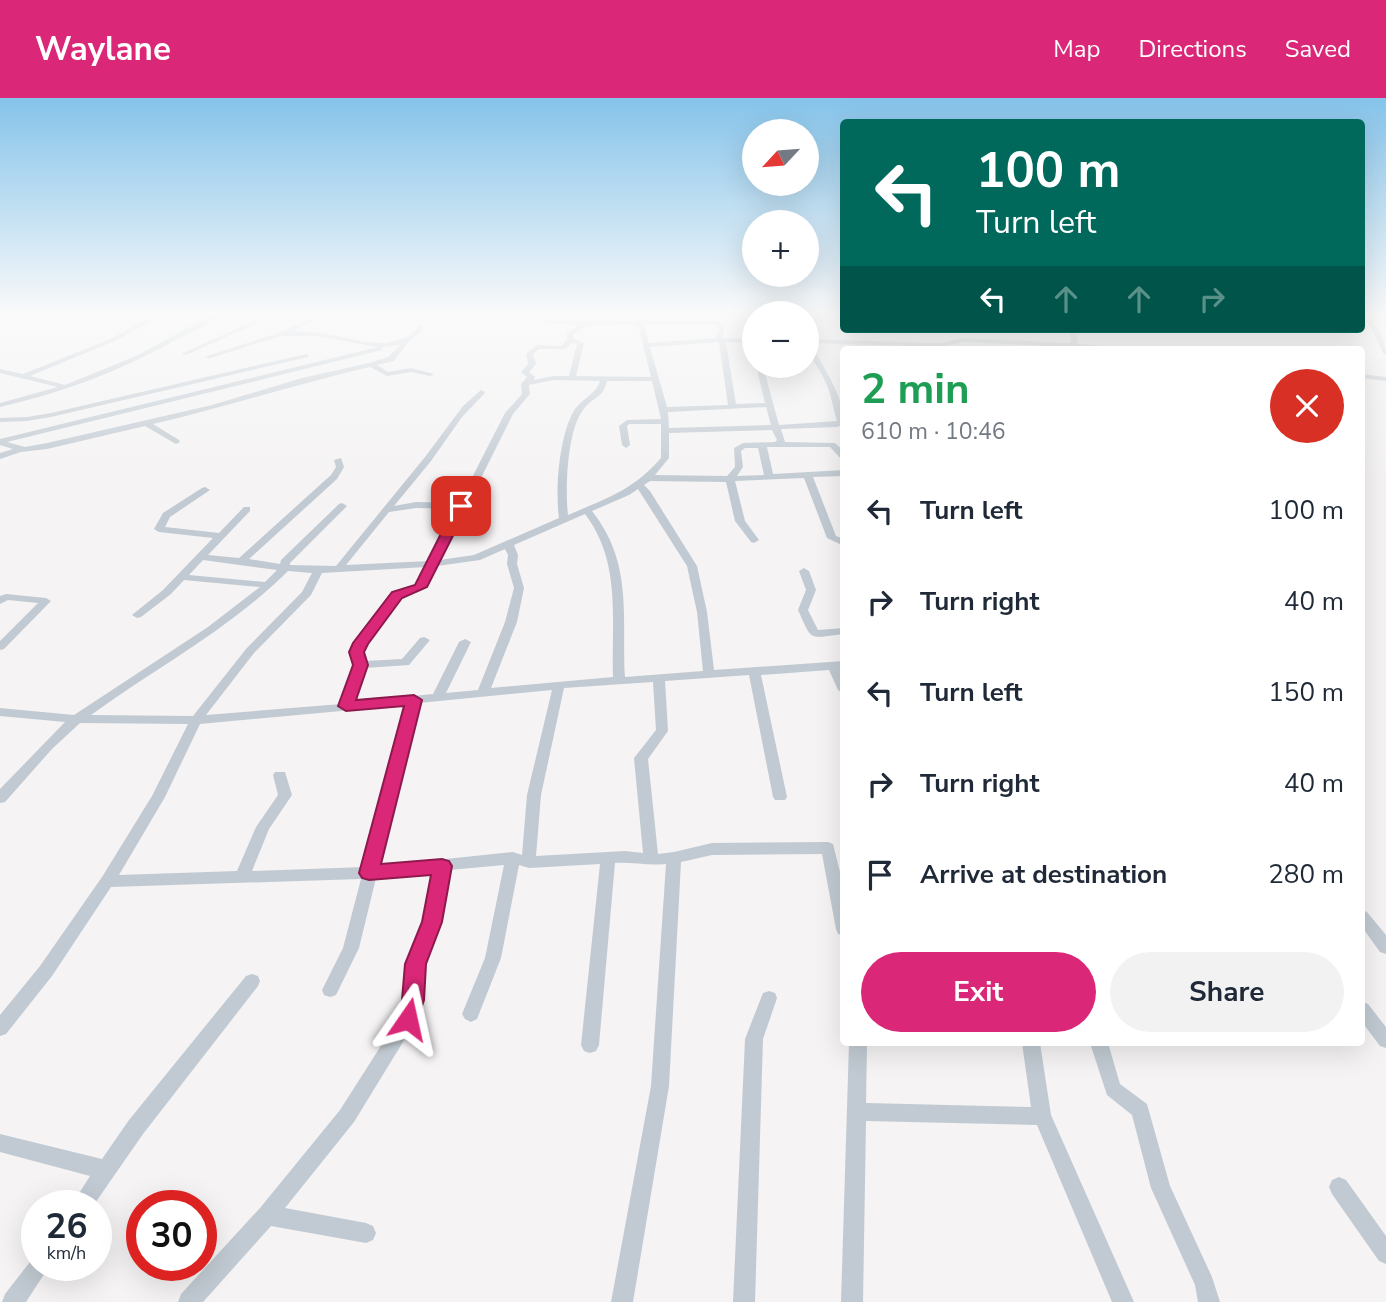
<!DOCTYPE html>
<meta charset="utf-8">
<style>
:root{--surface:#fff;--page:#f2f2f3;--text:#1f2937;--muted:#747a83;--accent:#db2777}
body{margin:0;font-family:"Nunito Sans",sans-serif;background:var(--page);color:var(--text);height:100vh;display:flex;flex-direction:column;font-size:26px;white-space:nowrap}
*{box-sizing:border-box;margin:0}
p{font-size:23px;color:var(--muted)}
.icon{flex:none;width:38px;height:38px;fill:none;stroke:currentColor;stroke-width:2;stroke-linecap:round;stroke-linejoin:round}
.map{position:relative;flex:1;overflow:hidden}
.drawer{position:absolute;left:840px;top:248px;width:525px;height:700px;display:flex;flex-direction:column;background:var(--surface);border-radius:7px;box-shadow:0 7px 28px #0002}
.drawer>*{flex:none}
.top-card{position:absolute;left:840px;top:21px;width:525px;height:214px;border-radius:7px;box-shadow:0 7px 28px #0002;background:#00695c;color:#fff;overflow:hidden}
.needle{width:46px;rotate:244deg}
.tools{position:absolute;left:742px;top:21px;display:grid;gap:14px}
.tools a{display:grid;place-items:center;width:77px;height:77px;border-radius:50%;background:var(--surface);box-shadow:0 7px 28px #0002;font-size:35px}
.speed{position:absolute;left:21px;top:1092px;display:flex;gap:14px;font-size:35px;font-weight:700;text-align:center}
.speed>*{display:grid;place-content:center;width:91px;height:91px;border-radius:50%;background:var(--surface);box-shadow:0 7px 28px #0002;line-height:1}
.speed small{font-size:18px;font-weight:400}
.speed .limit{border:10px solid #d22;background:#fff;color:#111}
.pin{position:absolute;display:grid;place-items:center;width:60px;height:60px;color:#fff;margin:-30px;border-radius:14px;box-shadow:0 4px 10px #0006}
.me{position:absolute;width:77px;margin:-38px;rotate:11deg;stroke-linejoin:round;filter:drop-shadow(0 0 5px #0008)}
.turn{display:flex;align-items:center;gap:24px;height:147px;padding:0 21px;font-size:32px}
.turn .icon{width:91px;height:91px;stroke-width:2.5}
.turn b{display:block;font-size:49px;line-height:60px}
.lanes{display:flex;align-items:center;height:66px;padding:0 21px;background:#0003;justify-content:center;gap:35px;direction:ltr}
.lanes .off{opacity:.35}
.round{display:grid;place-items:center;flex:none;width:74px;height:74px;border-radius:37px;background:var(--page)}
.headline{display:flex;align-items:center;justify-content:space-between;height:119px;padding:0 21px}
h1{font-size:42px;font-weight:700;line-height:52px;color:#1e9e55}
.button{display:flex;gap:14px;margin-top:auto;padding:14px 21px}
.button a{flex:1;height:80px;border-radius:42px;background:var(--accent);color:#fff;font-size:28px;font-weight:700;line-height:80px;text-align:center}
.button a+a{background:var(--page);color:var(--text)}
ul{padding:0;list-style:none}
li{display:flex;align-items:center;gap:21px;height:91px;padding:0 21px}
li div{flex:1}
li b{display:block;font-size:26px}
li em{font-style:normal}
header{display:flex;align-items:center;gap:42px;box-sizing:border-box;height:98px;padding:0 35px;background:var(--accent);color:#fff}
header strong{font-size:33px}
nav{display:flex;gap:38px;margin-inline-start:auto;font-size:24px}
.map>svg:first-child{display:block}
</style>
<header>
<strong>Waylane</strong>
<nav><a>Map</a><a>Directions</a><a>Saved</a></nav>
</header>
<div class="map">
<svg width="1386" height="1204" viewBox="0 0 1386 1204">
<rect width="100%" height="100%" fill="#f5f3f3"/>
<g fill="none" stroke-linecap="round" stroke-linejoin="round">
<path fill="#c1cad2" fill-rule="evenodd" d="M 152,218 L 160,218 L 117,242 L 30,278 L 65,287 L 136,258 L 210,218 L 218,218 C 206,228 190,235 176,242 C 120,273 62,295 0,309 L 0,305 L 58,289 L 0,275 L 0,271 L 23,276 L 113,240 Z
M 265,218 L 273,218 L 186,257 L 181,256 Z
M 318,218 L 326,218 L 292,233 L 323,235 L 365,244 L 387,245 L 407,239 L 417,231 L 418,228 L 422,228 L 423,233 L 409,243 L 394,263 L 377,267 L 388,274 L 411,270 L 434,276 L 430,278 L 411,274 L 387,278 L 370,269 C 297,286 226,309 153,326 L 179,342 L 180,344 L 176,346 L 145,328 L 47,351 L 21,354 L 0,361 L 0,355 L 13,351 L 0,347 L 0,341 L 378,249 L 317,238 L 281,238 L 210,260 L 204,259 L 278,235 ZM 400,247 L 388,259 L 369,265 L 302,280 L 212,307 L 47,345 L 25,349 L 7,344 L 382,252 L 382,249 Z
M 533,218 L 546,218 L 547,221 L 637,223 L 636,218 L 642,218 L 643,223 L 718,223 C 726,227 725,233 722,240 L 754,241 L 754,245 L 726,244 L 736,306 L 765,305 L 756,268 L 763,268 L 779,327 L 837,323 C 833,310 831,295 825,283 C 819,268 806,258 807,241 L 941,245 L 964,240 L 1071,245 L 1070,231 L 1076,231 L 1078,246 L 1132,250 L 1135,252 L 964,244 L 941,249 L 811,245 C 823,271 844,296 844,326 L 837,329 L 781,331 L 785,344 L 835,345 L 844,353 L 844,364 L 830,349 L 767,349 L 773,376 L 844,372 L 844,378 L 813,379 L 836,438 L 844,441 L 844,448 L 827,440 L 804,380 L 735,383 L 745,423 L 759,442 L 754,445 L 751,444 L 735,423 L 726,384 L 650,383 L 644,387 L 650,393 L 697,468 L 707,514 L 714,572 L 844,563 L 844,571 L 840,571 L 844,578 L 844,596 L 838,592 L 829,572 L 761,577 L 787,699 L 785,702 L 775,702 L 773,699 L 749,577 L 665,583 L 668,633 L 648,661 L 658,756 L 674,754 L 712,745 L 828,744 L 833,746 L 844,790 L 844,837 L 838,836 L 836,831 L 822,756 L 712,757 L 681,764 L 669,988 L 633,1204 L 611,1204 L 651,988 L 666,766 C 649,768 632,764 615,765 L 599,947 L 596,953 L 590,955 L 584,953 L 581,947 L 600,766 L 529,770 L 519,767 L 501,860 L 477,921 L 471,924 L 465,921 L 462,916 L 485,860 L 504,767 L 449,772 L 440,824 L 424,866 L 421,902 L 414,926 L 354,1024 L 285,1110 L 366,1125 L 373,1128 L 376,1135 L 373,1142 L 366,1145 L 271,1128 L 203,1204 L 178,1204 L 181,1196 L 260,1110 L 340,1012 L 400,918 L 405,902 L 408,866 L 424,824 L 433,774 L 376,780 L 359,850 L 336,897 L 330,899 L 324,897 L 322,892 L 343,850 L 361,781 L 111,789 L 52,878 L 6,936 L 0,938 L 0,917 L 40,868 L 102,779 L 152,698 L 188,626 L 80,625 L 52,651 L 5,704 L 0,705 L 0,691 L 65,624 L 0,618 L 0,610 L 74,617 L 208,529 L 260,489 L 184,482 L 171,496 L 141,519 L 137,520 L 132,517 L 163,492 L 213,440 L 159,434 L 154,431 L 163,415 L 202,390 L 205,389 L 210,392 L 170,419 L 165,429 L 219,435 L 244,409 L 250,409 L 250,413 L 208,457 L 239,460 L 331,377 L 336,369 L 334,362 L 341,360 L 344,369 L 337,381 L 249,461 L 280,466 L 281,462 L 339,406 L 342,405 L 347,408 L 290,465 L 290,467 L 336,468 L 425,359 L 463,308 L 481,292 L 485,294 L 484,296 L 462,319 L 431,363 L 394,408 L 416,404 L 459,405 L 505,315 L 522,296 L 521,286 L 527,279 L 521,274 L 528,266 L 526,256 L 537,247 L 561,248 L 567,242 L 567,235 L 580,227 L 546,225 ZM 715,226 L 719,233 L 715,240 L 649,245 L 644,227 ZM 588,227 L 638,227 L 651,279 L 576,278 L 584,245 L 574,241 L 573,237 ZM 719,244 L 728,307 L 667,309 L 650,249 ZM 572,245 L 577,246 L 569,278 L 553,278 L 534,282 L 535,279 L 529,274 L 536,266 L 533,256 L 539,251 L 565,251 ZM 553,282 L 600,283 C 596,296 583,300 575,311 C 559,336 555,391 559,420 L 474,457 L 440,462 L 513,316 L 530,296 L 529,287 ZM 607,283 L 652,283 L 661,321 L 627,322 L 619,328 L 622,347 L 626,350 L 630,347 L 627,328 L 629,326 L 661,326 L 661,360 C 632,393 607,400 568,417 C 565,391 567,333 583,312 C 593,298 603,301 607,283 ZM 766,309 L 771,327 L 669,330 L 668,314 ZM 772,332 L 777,342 L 775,344 L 743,345 L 734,350 L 735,369 L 727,378 L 655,377 L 669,360 L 669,335 ZM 745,350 L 758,350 L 764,377 L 737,378 L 743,369 L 741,353 ZM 638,391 L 687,468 L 697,514 L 703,573 L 625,579 C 622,517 633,465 592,413 L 629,397 ZM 416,410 L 456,411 L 429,463 L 346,467 L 389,414 ZM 585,416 C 622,465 611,522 613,579 L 491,590 L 517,524 L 524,490 L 517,466 L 518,457 L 514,447 ZM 505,451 L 508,457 L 507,466 L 514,490 L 505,524 L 478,592 L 446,595 L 471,544 L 465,541 L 459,544 L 433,596 L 353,604 L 365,570 L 409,567 L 430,542 L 424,539 L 420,540 L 402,561 L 365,563 L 362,554 L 366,546 L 401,499 L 425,491 L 437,468 L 480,462 ZM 203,462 L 277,472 L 265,484 L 189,477 ZM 426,469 L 417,487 L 393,495 L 355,545 L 350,554 L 354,567 L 341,606 L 206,617 L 254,555 L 311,497 L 322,475 ZM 288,473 L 312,475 L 302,494 L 246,551 L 193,618 L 91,617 C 157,569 230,531 288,473 ZM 653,584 L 656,632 L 634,660 L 643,755 L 625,753 L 536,758 L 541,697 L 564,590 ZM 552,592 L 527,697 L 522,757 L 513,754 L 379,768 L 419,605 ZM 407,607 L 364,769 L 252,773 L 269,731 L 292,697 L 285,674 L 275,674 L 273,677 L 278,697 L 256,729 L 237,773 L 119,777 L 165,699 L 200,626 Z
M 1362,218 L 1367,218 C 1378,229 1386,241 1386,257 L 1383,255 L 1371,229 Z
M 306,256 L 308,257 L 308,259 L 51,319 L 27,323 L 0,324 L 0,320 L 27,319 L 51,315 Z
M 1362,276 L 1386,279 L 1386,283 L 1362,280 Z
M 804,470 L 809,473 L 816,492 L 808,512 L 818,532 L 844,530 L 844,536 C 808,540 813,545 798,512 L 806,492 L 799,473 Z
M 6,496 L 46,500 L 51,503 L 4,551 L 0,552 L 0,543 L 38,505 L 8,502 L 0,506 L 0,498 Z
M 1362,812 L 1367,814 L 1386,837 L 1386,856 L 1380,854 L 1362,829 Z
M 252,876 L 258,878 L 260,883 L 258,888 L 143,1036 L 93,1108 L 71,1108 L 90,1078 L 0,1054 L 0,1036 L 102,1061 L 129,1022 L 246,878 Z
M 769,893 L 775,895 L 777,900 L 763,941 L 755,1204 L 733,1204 L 745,941 L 763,895 Z
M 1362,903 L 1368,906 L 1386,929 L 1386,950 L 1380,948 L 1362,924 Z
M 849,945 L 867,945 L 866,1005 L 1031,1009 L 1022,945 L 1040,945 L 1051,1017 L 1134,1204 L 1112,1204 L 1037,1027 L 866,1023 L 863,1204 L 841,1204 Z
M 1090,945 L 1108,945 L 1120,986 L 1147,1006 L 1170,1088 L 1212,1179 L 1220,1204 L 1198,1204 L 1195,1187 L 1151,1090 L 1132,1017 L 1107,997 Z
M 1339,1079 L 1346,1082 L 1386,1138 L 1386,1166 L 1379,1163 L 1332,1096 L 1329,1089 L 1332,1082 Z
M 37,1158 L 37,1167 L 50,1167 L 26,1204 L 2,1204 L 5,1196 L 33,1160 Z"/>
</g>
<linearGradient id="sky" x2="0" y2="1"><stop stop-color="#85c3ea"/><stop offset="0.56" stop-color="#fafafa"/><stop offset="1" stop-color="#fafafa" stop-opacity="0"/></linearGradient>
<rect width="1386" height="386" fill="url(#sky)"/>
<path fill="#db2777" stroke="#8e194d" stroke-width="2" d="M 461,405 L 468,408 L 427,489 L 402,500 L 368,546 L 364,554 L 368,567 L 356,602 L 414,597 L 422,602 L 381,766 L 442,761 L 449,763 L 452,768 L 442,824 L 426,866 L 424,902 L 415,928 L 408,931 L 400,928 L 396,921 L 402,902 L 405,866 L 422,824 L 431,777 L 369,782 L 362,780 L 359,775 L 404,608 L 346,613 L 338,608 L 353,567 L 349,554 L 353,545 L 392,494 L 415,487 L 455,408 Z"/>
</svg>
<div class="tools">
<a><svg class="needle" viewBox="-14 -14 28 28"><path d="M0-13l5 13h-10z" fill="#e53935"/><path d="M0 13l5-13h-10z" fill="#747a83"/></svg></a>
<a>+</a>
<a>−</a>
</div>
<div class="speed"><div>26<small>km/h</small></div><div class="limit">30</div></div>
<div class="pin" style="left:461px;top:408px;background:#d93025"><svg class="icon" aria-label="arrive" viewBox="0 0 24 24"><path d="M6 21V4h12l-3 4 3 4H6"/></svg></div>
<svg class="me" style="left:408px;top:921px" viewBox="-20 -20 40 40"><path d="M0-17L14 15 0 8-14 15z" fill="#db2777" stroke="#fff" stroke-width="4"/></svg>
<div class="top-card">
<div class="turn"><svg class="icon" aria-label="left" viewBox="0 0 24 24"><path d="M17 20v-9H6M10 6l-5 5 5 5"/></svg><div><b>100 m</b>Turn left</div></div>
<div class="lanes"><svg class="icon" aria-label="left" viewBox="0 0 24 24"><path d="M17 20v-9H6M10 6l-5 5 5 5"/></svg><svg class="icon off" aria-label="ahead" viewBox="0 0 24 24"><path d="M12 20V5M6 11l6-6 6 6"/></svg><svg class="icon off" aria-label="ahead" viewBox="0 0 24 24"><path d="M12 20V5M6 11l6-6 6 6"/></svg><svg class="icon off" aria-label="right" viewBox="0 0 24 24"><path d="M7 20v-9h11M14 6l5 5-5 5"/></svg></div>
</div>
<section class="drawer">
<div class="headline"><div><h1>2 min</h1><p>610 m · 10:46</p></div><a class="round" style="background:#d93025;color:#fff"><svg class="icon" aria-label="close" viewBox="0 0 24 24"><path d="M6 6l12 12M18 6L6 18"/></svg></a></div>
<ul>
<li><svg class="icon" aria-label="left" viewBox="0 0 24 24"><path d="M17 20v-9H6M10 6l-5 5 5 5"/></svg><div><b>Turn left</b></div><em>100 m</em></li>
<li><svg class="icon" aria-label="right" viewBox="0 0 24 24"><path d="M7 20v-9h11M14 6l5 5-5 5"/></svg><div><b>Turn right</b></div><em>40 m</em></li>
<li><svg class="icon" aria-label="left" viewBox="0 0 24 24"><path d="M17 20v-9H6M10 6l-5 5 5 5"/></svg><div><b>Turn left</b></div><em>150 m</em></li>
<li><svg class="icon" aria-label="right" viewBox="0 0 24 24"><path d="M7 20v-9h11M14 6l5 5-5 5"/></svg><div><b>Turn right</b></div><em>40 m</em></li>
<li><svg class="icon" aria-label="arrive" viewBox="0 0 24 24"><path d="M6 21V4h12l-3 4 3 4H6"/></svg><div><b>Arrive at destination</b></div><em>280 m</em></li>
</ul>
<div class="button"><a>Exit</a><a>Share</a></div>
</section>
</div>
